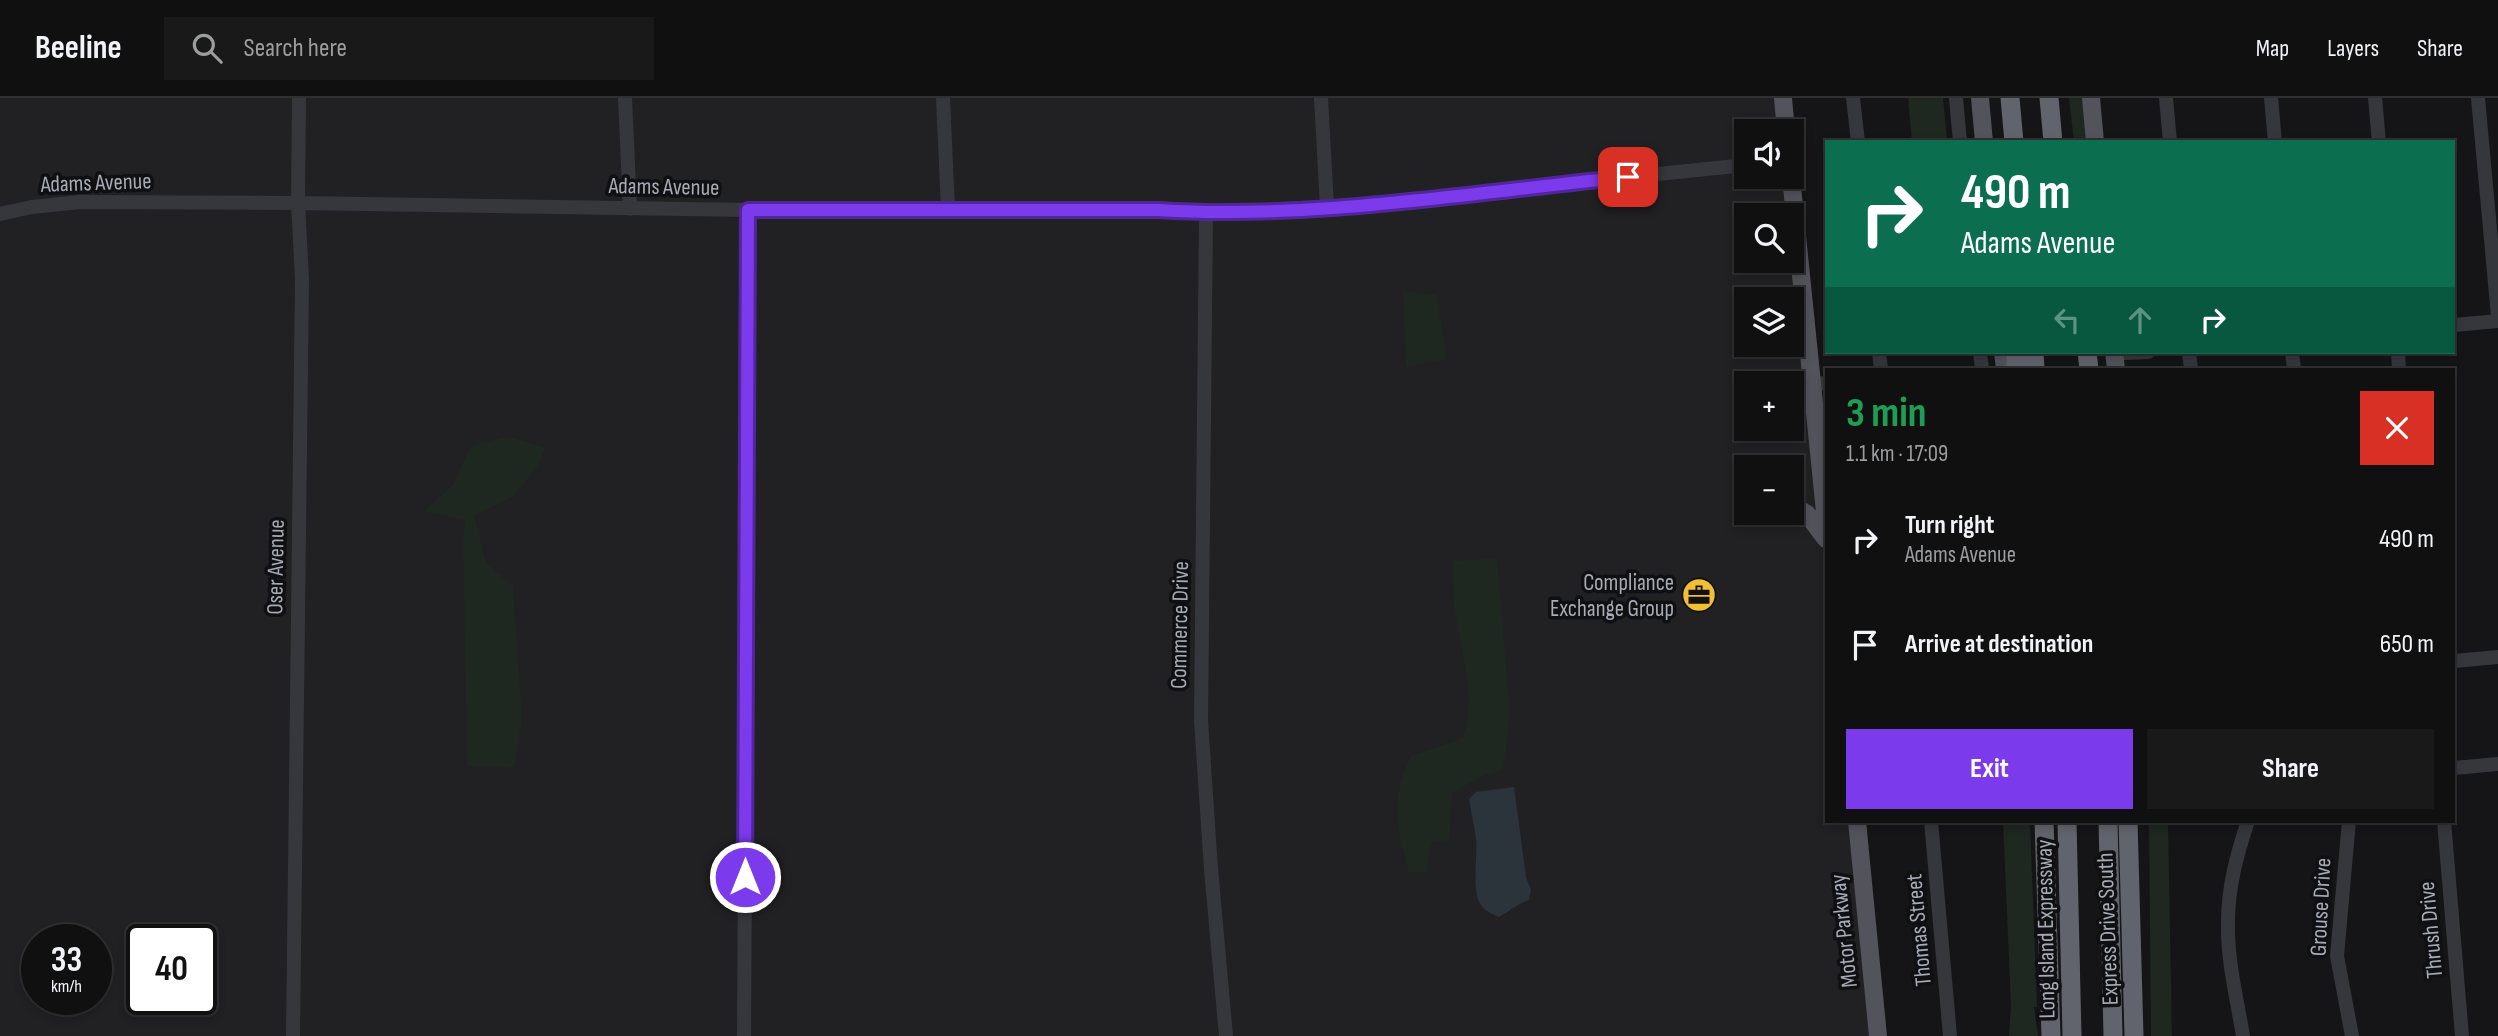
<!DOCTYPE html>
<meta charset="utf-8">
<style>
:root{--surface:#101011;--page:#19191a;--text:#f1f3f6;--muted:#9c9d9f;--line:#303031;--accent:#7c3aed}
body{margin:0;font-family:"Sofia Sans Condensed",sans-serif;background:var(--page);color:var(--text);height:100vh;display:flex;flex-direction:column;font-size:26px;white-space:nowrap}
*{box-sizing:border-box;margin:0}
p{font-size:23px;color:var(--muted)}
.icon{flex:none;width:38px;height:38px;fill:none;stroke:currentColor;stroke-width:2;stroke-linecap:round;stroke-linejoin:round}
.map{position:relative;flex:1;overflow:hidden}
.sheet{position:absolute;left:1825px;top:270px;width:630px;height:455px;display:flex;flex-direction:column;background:var(--surface);border-radius:0px;box-shadow:0 4px 10px #0003,0 0 0 2px var(--line)}
.sheet>*{flex:none}
.banner{position:absolute;left:1825px;top:42px;width:630px;height:214px;border-radius:0px;box-shadow:0 4px 10px #0003,0 0 0 2px var(--line);background:#0b6e4f;color:#fff;overflow:hidden}
.controls{position:absolute;left:1734px;top:21px;display:grid;gap:14px}
.controls a{display:grid;place-items:center;width:70px;height:70px;border-radius:0px;background:var(--surface);box-shadow:0 4px 10px #0003,0 0 0 2px var(--line);font-size:35px}
.speed{position:absolute;left:21px;top:826px;display:flex;gap:14px;font-size:35px;font-weight:700;text-align:center}
.speed>*{display:grid;place-content:center;width:91px;height:91px;border-radius:50%;background:var(--surface);box-shadow:0 4px 10px #0003,0 0 0 2px var(--line);line-height:1}
.speed small{font-size:18px;font-weight:400}
.speed .limit{border:4px solid #111;border-radius:10px;background:#fff;color:#111}
.pin{position:absolute;display:grid;place-items:center;width:60px;height:60px;color:#fff;margin:-30px;border-radius:14px;box-shadow:0 4px 10px #0006}
.me{position:absolute;width:77px;margin:-38px;rotate:0deg;stroke-linejoin:round;filter:drop-shadow(0 0 5px #0008)}
.turn{display:flex;align-items:center;gap:24px;height:147px;padding:0 21px;font-size:32px}
.turn .icon{width:91px;height:91px;stroke-width:2.5}
.turn b{display:block;font-size:49px;line-height:60px}
.lanes{display:flex;align-items:center;height:66px;padding:0 21px;background:#0003;justify-content:center;gap:35px;direction:ltr}
.lanes .off{opacity:.35}
.round{display:grid;place-items:center;flex:none;width:74px;height:74px;border-radius:0px;background:var(--page)}
.headline{display:flex;align-items:center;justify-content:space-between;height:119px;padding:0 21px}
h1{font-size:42px;font-weight:700;line-height:52px;color:#1e9e55}
.button{display:flex;gap:14px;margin-top:auto;padding:14px 21px}
.button a{flex:1;height:80px;border-radius:0px;background:var(--accent);color:#fff;font-size:28px;font-weight:700;line-height:80px;text-align:center}
.button a+a{background:var(--page);color:var(--text)}
ul{padding:0;list-style:none}
li{display:flex;align-items:center;gap:21px;height:105px;padding:0 21px}
li div{flex:1}
li b{display:block;font-size:26px}
li em{font-style:normal}
header{display:flex;align-items:center;gap:42px;box-sizing:border-box;height:98px;padding:0 35px;background:var(--surface);border-bottom:2px solid var(--line)}
header strong{font-size:33px}
nav{display:flex;gap:38px;margin-inline-start:auto;font-size:24px}
.search{width:490px;height:63px;background:var(--page);display:flex;align-items:center;gap:18px;box-sizing:border-box;padding:0 24px;border-radius:0px;color:var(--muted);font-size:26px}
.map>svg:first-child{display:block}
</style>
<header>
<strong>Beeline</strong>
<div class="search"><svg class="icon" aria-label="search" viewBox="0 0 24 24"><circle cx="10" cy="10" r="6"/><path d="M15 15l6 6"/></svg>Search here</div>
<nav><a>Map</a><a>Layers</a><a>Share</a></nav>
</header>
<div class="map">
<svg width="2498" height="938" viewBox="0 0 2498 938">
<rect width="100%" height="100%" fill="#151517"/>
<path fill="#212124" fill-rule="evenodd" d="M 0,0 L 1786,0 L 1790,33 L 1746,33 L 1746,79 L 1792,79 L 1792,58 L 1827,403 L 1827,723 L 1859,723 L 1881,938 L 0,938 ZM 1746,117 L 1792,117 L 1792,163 L 1746,163 ZM 1746,201 L 1792,201 L 1792,247 L 1746,247 ZM 1746,285 L 1792,285 L 1792,331 L 1746,331 ZM 1746,369 L 1792,369 L 1792,415 L 1746,415 ZM 37,842 L 96,842 L 96,901 L 37,901 ZM 142,842 L 201,842 L 201,901 L 142,901 Z"/>
<path fill="#1f2721" d="M 1908,0 L 1943,0 L 1947,40 L 1912,44 Z
M 2069,0 L 2086,0 L 2090,44 L 2074,44 Z
M 1403,193 L 1436,197 L 1447,261 L 1406,269 Z
M 507,338 L 545,350 L 539,366 L 514,398 L 474,418 L 486,465 L 513,488 L 522,620 L 514,669 L 467,668 L 463,442 L 465,422 L 424,413 L 453,387 L 470,349 Z
M 1497,460 L 1510,616 L 1503,672 L 1483,678 L 1452,695 L 1449,745 L 1431,744 L 1426,775 L 1409,774 C 1397,730 1389,701 1411,658 L 1463,640 C 1478,592 1459,553 1454,506 C 1453,492 1453,477 1453,463 Z
M 2003,723 L 2030,723 L 2037,909 L 2034,909 L 2038,938 L 2009,938 L 2011,908 Z
M 2149,723 L 2171,723 L 2168,728 L 2172,938 L 2151,938 Z"/>
<path fill="#2b333b" d="M 1514,689 L 1526,779 L 1531,792 L 1529,802 C 1517,806 1510,813 1499,819 C 1492,816 1486,814 1481,807 C 1471,794 1478,757 1476,740 C 1474,727 1471,714 1469,701 L 1476,694 Z"/>
<g fill="none" stroke-linecap="round" stroke-linejoin="round">
<path stroke="#36373c" stroke-width="14" d="M 625,0 L 630,111
M 943,0 L 948,112
M 1321,0 L 1327,109
M 1853,0 L 1858,44
M 1956,0 L 1960,44
M 2166,0 L 2170,44
M 2271,0 L 2275,44
M 2375,0 L 2379,44
M 2478,0 L 2498,218
M 1206,115 L 1201,623 L 1211,771 L 1226,938
M 0,116 L 32,109 L 80,104 L 298,105 L 749,112 L 1159,112 L 1206,115 L 1357,107 L 1746,67
M 2454,227 L 2498,223
M 1879,254 L 1881,271
M 1980,254 L 1982,271
M 2189,254 L 2191,271
M 2292,254 L 2294,271
M 2398,254 L 2399,271
M 2124,255 L 2148,254
M 1812,286 L 1827,285
M 2454,563 L 2498,559
M 2454,670 L 2498,666
M 1931,723 L 1950,938
M 2349,723 L 2337,858 L 2352,938
M 2444,723 L 2462,938
M 293,938 L 302,181 L 298,105 L 299,0
M 744,938 L 749,112
M 2243,938 C 2237,901 2227,862 2228,824 C 2228,789 2237,756 2248,723"/>
<path stroke="#52535b" stroke-width="18" d="M 1783,0 L 1786,33
M 1980,0 L 1984,44
M 2091,0 L 2095,44
M 1791,79 L 1827,433
M 2003,254 L 2005,271
M 2114,254 L 2116,271
M 1792,407 L 1807,416 L 1826,441
M 1857,723 L 1878,938"/>
<path stroke="#62646d" stroke-width="19" d="M 2010,0 L 2014,44
M 2049,0 L 2053,44
M 2016,254 L 2016,271
M 2034,254 L 2035,271
M 2087,254 L 2089,271
M 2044,723 L 2051,938
M 2067,723 L 2072,938
M 2108,723 L 2113,938
M 2128,723 L 2134,938"/>
</g>
<g fill="none" stroke-linecap="round" stroke-linejoin="round">
<g stroke="#51269a" stroke-width="18">
<path id="route" d="M 745,779 L 748,112 L 1159,112 C 1311,122 1476,94 1628,79"/>
</g>
<use href="#route" stroke="#7c3aed" stroke-width="12"/>
</g>
<defs>
<g id="office-disc" transform="scale(1.75)"><circle r="9.5" fill="#f2bf32" stroke="#101012"/><path d="M-6-3h4V-5.5h4V-3h4V5H-6ZM-1-4.5V-3h2v-1.5ZM-6 0V1H6V0Z" fill="#111"/></g>
</defs>
<g fill-rule="evenodd">
<use href="#office-disc" x="1699" y="497"/>
</g>
<g text-anchor="middle" stroke-width="7" stroke-linejoin="round" paint-order="stroke">
<g font-size="23" fill="#a7abb7" stroke="#101012">
<text transform="translate(96 84) rotate(-2)" y="8">Adams Avenue</text>
<text transform="translate(664 88) rotate(1)" y="8">Adams Avenue</text>
<text transform="translate(275 469) rotate(-89)" y="8">Oser Avenue</text>
<text transform="translate(1179 527) rotate(-89)" y="8">Commerce Drive</text>
<text transform="translate(2320 809) rotate(-87)" y="8">Grouse Drive</text>
<text transform="translate(2045 831) rotate(-91)" y="8">Long Island Expressway</text>
<text transform="translate(2107 831) rotate(-92)" y="8">Express Drive South</text>
<text transform="translate(1918 832) rotate(-95)" y="8">Thomas Street</text>
<text transform="translate(2430 832) rotate(-95)" y="8">Thrush Drive</text>
<text transform="translate(1843 833) rotate(-96)" y="8">Motor Parkway</text>
</g>
<g font-size="23" fill="#a7abb7" stroke="#101012" text-anchor="end">
<text x="1674" y="492">Compliance<tspan x="1674" dy="26">Exchange Group</tspan></text>
</g>
</g>
</svg>
<div class="controls">
<a><svg class="icon" aria-label="sound" viewBox="0 0 24 24"><path d="M4 9h4l5-4v14l-5-4H4zM17 9q2 3 0 6"/></svg></a>
<a><svg class="icon" aria-label="search" viewBox="0 0 24 24"><circle cx="10" cy="10" r="6"/><path d="M15 15l6 6"/></svg></a>
<a><svg class="icon" aria-label="layers" viewBox="0 0 24 24"><path d="M12 4l9 5-9 5-9-5zM3 14l9 5 9-5"/></svg></a>
<a>+</a>
<a>−</a>
</div>
<div class="speed"><div>33<small>km/h</small></div><div class="limit">40</div></div>
<div class="pin" style="left:1628px;top:79px;background:#d93025"><svg class="icon" aria-label="arrive" viewBox="0 0 24 24"><path d="M6 21V4h12l-3 4 3 4H6"/></svg></div>
<svg class="me" style="left:745px;top:779px" viewBox="-20 -20 40 40"><circle r="17" fill="#7c3aed" stroke="#fff" stroke-width="3"/><path d="M0-11L8 9 0 5-8 9z" fill="#fff"/></svg>
<div class="banner">
<div class="turn"><svg class="icon" aria-label="right" viewBox="0 0 24 24"><path d="M7 20v-9h11M14 6l5 5-5 5"/></svg><div><b>490 m</b>Adams Avenue</div></div>
<div class="lanes"><svg class="icon off" aria-label="left" viewBox="0 0 24 24"><path d="M17 20v-9H6M10 6l-5 5 5 5"/></svg><svg class="icon off" aria-label="ahead" viewBox="0 0 24 24"><path d="M12 20V5M6 11l6-6 6 6"/></svg><svg class="icon" aria-label="right" viewBox="0 0 24 24"><path d="M7 20v-9h11M14 6l5 5-5 5"/></svg></div>
</div>
<section class="sheet">
<div class="headline"><div><h1>3 min</h1><p>1.1 km · 17:09</p></div><a class="round" style="background:#d93025;color:#fff"><svg class="icon" aria-label="close" viewBox="0 0 24 24"><path d="M6 6l12 12M18 6L6 18"/></svg></a></div>
<ul>
<li><svg class="icon" aria-label="right" viewBox="0 0 24 24"><path d="M7 20v-9h11M14 6l5 5-5 5"/></svg><div><b>Turn right</b><p>Adams Avenue</p></div><em>490 m</em></li>
<li><svg class="icon" aria-label="arrive" viewBox="0 0 24 24"><path d="M6 21V4h12l-3 4 3 4H6"/></svg><div><b>Arrive at destination</b></div><em>650 m</em></li>
</ul>
<div class="button"><a>Exit</a><a>Share</a></div>
</section>
</div>
